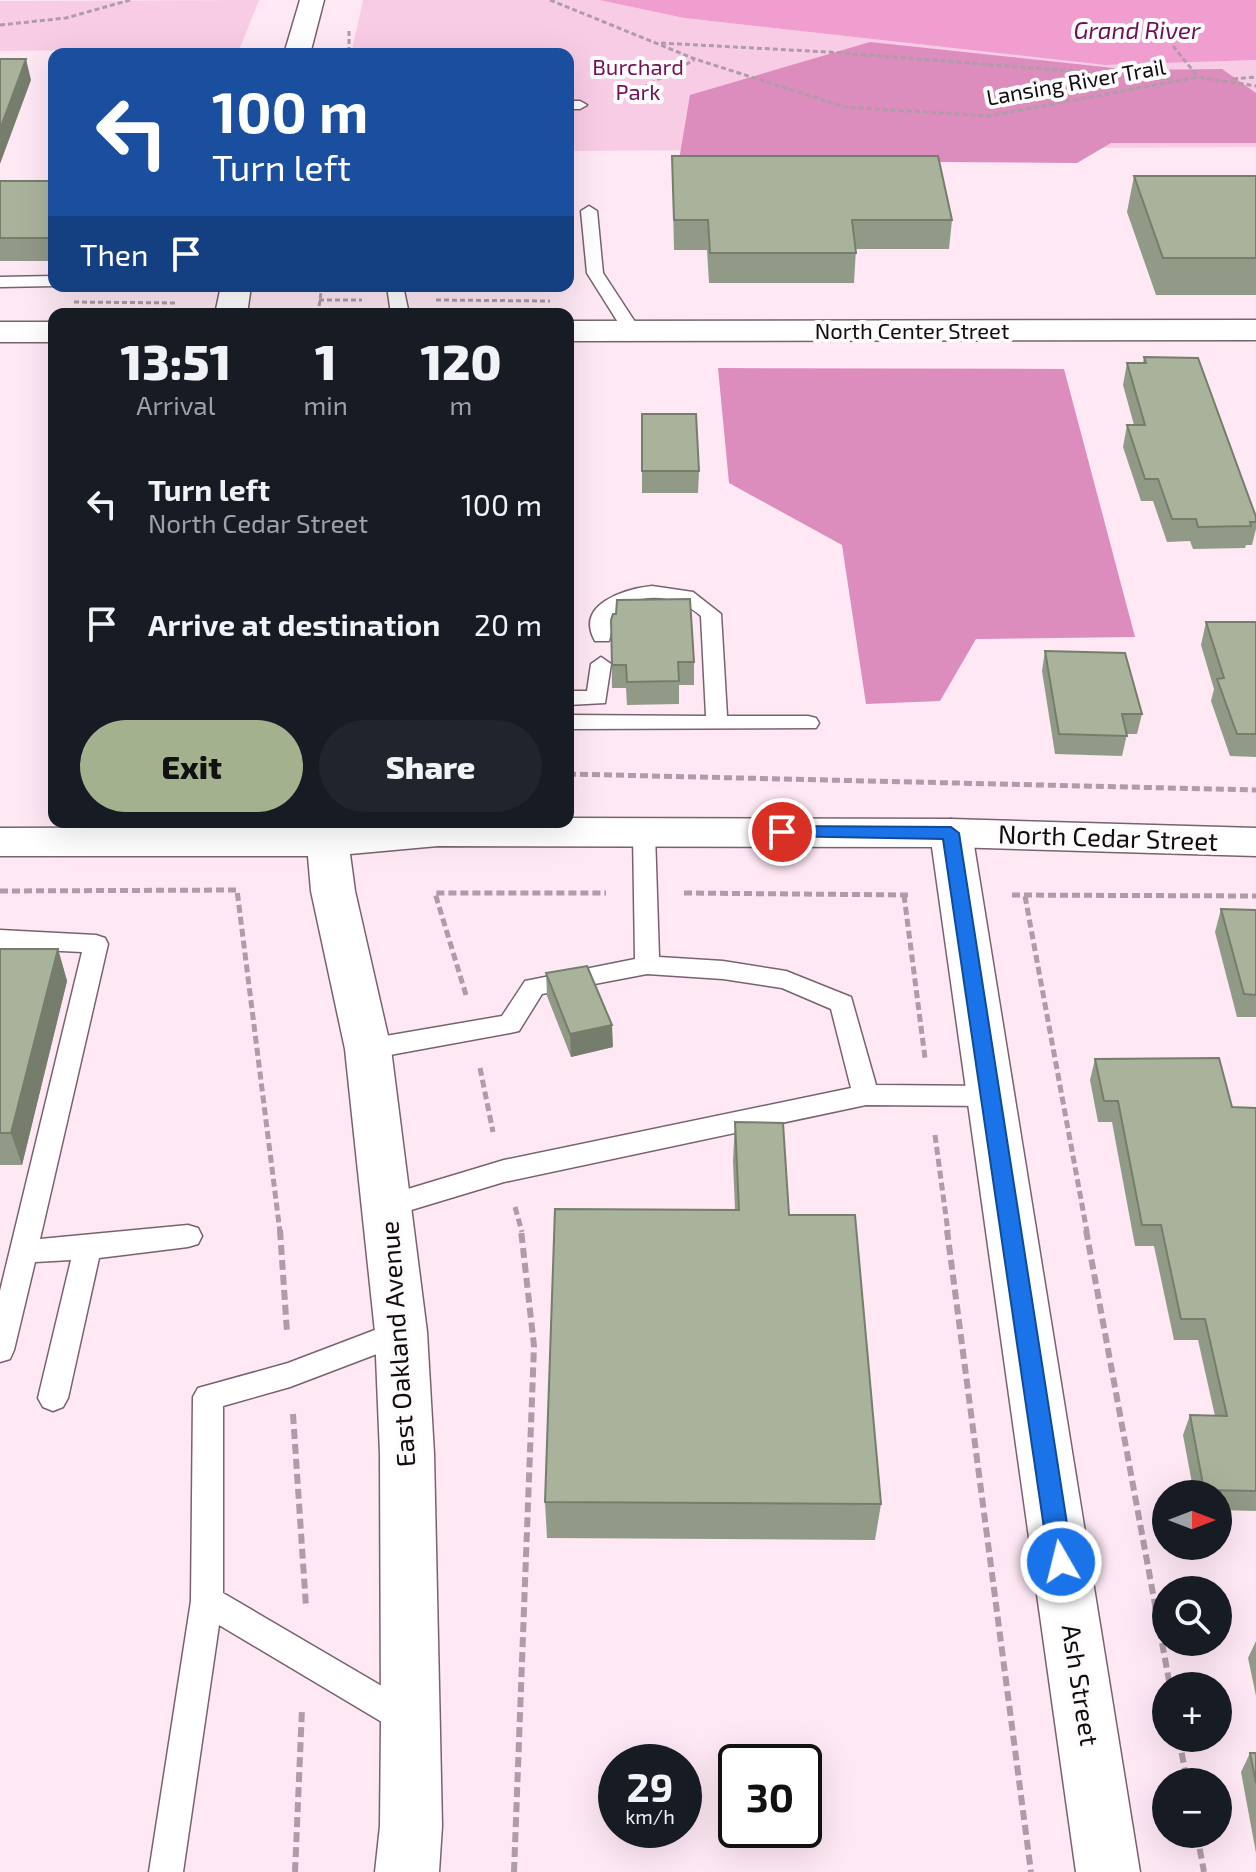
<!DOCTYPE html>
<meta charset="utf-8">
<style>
:root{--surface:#171b24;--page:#20242c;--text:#f1f3f6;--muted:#9ea1a6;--accent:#a4b18e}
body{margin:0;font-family:"Exo 2",sans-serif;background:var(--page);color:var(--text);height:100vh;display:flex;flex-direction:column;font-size:30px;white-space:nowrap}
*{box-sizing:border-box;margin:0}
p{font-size:26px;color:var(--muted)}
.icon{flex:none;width:44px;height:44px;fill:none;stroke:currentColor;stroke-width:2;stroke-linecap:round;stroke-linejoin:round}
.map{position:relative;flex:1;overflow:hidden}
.drawer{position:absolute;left:48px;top:308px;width:526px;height:520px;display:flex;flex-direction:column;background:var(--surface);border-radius:16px;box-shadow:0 8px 32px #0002}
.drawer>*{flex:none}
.guide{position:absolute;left:48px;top:48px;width:526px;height:244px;border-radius:16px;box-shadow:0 8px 32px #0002;background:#1a4fa0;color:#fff;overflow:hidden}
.needle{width:52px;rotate:90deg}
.buttons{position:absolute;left:1152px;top:1480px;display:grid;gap:16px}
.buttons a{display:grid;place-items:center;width:80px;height:80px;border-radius:50%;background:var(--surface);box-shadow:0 8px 32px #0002;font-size:40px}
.speed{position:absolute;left:598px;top:1744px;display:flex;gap:16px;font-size:40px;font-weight:700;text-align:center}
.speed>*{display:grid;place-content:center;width:104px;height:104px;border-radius:50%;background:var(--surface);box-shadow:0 8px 32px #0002;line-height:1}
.speed small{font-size:20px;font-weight:400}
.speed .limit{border:4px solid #111;border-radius:12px;background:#fff;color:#111}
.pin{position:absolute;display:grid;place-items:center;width:68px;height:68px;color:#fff;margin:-34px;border:4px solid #fff;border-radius:50%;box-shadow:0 2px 8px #0007}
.me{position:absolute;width:88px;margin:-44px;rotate:352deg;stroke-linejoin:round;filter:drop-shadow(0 0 6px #0008)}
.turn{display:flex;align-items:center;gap:28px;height:168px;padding:0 32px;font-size:36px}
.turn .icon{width:104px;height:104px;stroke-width:2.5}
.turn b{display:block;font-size:56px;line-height:68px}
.then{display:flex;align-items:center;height:76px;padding:0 32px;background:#0003;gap:16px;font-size:30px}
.eta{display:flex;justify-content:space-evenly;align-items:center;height:136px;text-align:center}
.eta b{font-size:48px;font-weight:800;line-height:56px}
.action{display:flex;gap:16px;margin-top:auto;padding:16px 32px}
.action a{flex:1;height:92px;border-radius:48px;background:var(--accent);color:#111;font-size:32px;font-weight:800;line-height:92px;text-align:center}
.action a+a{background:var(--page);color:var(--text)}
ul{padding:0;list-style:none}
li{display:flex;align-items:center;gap:24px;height:120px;padding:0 32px}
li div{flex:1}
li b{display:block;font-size:30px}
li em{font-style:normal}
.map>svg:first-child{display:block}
</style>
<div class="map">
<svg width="1256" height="1872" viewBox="0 0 1256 1872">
<rect width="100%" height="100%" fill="#fee8f4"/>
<path fill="#f9cce6" d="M 259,0 L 240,48 L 0,51 L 0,1 Z
M 363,0 L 599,0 L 684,18 L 1105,65 L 1256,60 L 1256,147 L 568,151 L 568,54 L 351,54 Z"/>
<path fill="#dc8cbd" d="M 870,42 L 1132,70 L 1222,69 L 1256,93 L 1256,143 L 1111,143 L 1077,163 L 679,160 L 690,95 Z
M 718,368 L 1064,369 L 1135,637 L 976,639 L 940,701 L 866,704 L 842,545 L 729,483 Z"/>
<path fill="#f09ed0" d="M 599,0 L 1256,0 L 1256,60 L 1105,65 L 684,18 Z"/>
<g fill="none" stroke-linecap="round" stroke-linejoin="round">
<g stroke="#79626f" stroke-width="3">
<path id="service" d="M 568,101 L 580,101 L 587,105 L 580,109 L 568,109 Z
M 589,206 L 597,211 L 603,273 L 641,331 L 638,335 L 626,335 L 587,273 L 581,211 Z
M 54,276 L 54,286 L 0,287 L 0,277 Z
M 387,286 L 403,286 L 409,314 L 391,314 Z
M 652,586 L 693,592 L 721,614 L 727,716 L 808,716 L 816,718 L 819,723 L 816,728 L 568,729 L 568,715 L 706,716 L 701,616 C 677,595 641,590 616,612 L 609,641 L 595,641 C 574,604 625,589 652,586 Z
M 601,657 L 611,664 L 605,703 L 568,705 L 568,691 L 587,691 L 591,664 Z
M 644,825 L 652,827 L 655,833 L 659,957 L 723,961 L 786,971 L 851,997 L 876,1085 L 990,1086 L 999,1089 L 1003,1096 L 999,1103 L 990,1106 L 866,1105 L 504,1182 L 388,1217 L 378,1214 L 375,1206 L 378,1198 L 504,1160 L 851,1088 L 831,1009 L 782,988 L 723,979 L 647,974 L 542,994 L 519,1031 L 510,1033 L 368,1059 L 359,1056 L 355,1049 L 359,1042 L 368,1039 L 502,1016 L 525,981 L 635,959 L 633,833 L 636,827 Z
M 0,930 L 96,935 L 105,938 L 108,944 L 40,1239 L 188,1225 L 198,1228 L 202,1236 L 198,1244 L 188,1247 L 99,1258 L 68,1398 L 63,1407 L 53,1411 L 43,1407 L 38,1398 L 71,1260 L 35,1262 L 14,1350 L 10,1359 L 0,1362 L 0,1291 L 82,952 L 0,948 Z
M 401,1320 L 411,1323 L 415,1332 L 411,1341 L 290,1387 L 223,1406 L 223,1593 L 421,1709 L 425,1720 L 421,1731 L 409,1736 L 397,1731 L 219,1625 L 183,1872 L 149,1872 L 191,1601 L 193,1397 L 198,1388 L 288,1363 Z"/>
</g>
<g stroke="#79626f" stroke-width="3">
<path id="minor" d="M 1256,320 L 1256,340 L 568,341 L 568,321 Z
M 0,322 L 54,322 L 54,342 L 0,342 Z
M 951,819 L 966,823 L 972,833 L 1140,1872 L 1076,1872 L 930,833 L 936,823 Z"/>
</g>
<g stroke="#79626f" stroke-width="3">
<path id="primary" d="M 300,0 L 324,0 L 310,54 L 284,54 Z
M 221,286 L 251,286 L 247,314 L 215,314 Z
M 568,818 L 951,819 L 1256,828 L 1256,856 L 951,847 L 438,846 L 350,854 L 355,891 L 391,1049 L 427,1332 L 434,1454 L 442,1826 L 439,1872 L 375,1872 L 380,1826 L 381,1722 L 380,1454 L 375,1332 L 345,1049 L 311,891 L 308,856 L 0,856 L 0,828 L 305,827 L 304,822 L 346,822 L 346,825 L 384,822 L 568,822 Z"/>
</g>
<path stroke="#ae9ca6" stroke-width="3" stroke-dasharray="5 3" stroke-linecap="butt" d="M 550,0 L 695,59 L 845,107 L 989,116 L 1198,77 L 1256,86
M 0,25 L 66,18 L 130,0
M 349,31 L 349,54
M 661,43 L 828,52 L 1173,79
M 1173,46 L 1198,77
M 1233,79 L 1256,77
M 613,96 L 633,93 L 694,60
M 319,300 L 362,300
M 436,300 L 550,301
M 74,302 L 177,303
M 318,314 L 322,286"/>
<path stroke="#ae9ca6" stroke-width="5" stroke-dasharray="8 4" stroke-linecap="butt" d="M 568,774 L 1256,790
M 0,891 L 237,890 L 280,1232
M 684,893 L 910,895
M 904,895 L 925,1058
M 1012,895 L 1256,896
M 1025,896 L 1087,1232
M 466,995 L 435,893 L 606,893
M 480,1068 L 493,1132
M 935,1135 L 948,1232
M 515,1207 L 522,1232"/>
<path stroke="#ae9ca6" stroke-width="6" stroke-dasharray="10 5" stroke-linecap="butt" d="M 280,1230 L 287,1332
M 947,1230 L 1031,1872
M 1086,1230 L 1170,1686
M 293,1414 L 306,1607
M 1179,1738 L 1187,1782
M 1197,1834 L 1204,1872
M 295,1872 L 302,1709
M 514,1872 L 534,1346 L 521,1230"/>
<use href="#service" fill="#fff" fill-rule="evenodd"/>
<use href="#minor" fill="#fff" fill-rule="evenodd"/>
<use href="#primary" fill="#fff" fill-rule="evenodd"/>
</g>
<path fill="#919a86" d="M 672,156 L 952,220 L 949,249 L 856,249 L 854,283 L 709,283 L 707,250 L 674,250 Z
M 1134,176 L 1256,176 L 1256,295 L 1156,295 L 1127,212 Z
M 0,181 L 54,181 L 54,261 L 0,261 Z
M 1144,357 L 1256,517 L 1256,529 L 1252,545 L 1246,545 L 1245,548 L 1193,549 L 1190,541 L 1167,542 L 1153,501 L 1141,501 L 1123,447 L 1127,425 L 1134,425 L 1123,385 L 1127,363 L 1143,363 Z
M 642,414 L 699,471 L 698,493 L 642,493 Z
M 611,620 L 694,662 L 694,685 L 679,685 L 679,704 L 627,705 L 626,688 L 612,688 Z
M 1206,622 L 1256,622 L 1256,757 L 1230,756 L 1211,701 L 1214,689 L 1201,645 Z
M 1045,651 L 1142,714 L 1137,734 L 1127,734 L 1122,756 L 1055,754 L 1042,671 Z
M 1221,909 L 1256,910 L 1256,1017 L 1237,1017 L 1215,932 Z
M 0,949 L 58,949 L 67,981 L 22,1165 L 0,1165 Z
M 546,973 L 613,1047 L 571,1057 L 547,996 Z
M 1095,1059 L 1232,1107 L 1256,1108 L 1256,1511 L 1218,1510 L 1218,1494 L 1194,1494 L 1183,1435 L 1190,1415 L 1215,1416 L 1198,1340 L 1174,1340 L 1154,1246 L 1135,1246 L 1112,1122 L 1098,1122 L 1090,1080 Z
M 735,1122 L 789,1215 L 881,1504 L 875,1540 L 547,1538 L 545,1502 L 735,1210 L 733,1161 Z
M 1256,1641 L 1256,1696 L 1248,1658 Z
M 1250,1753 L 1256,1753 L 1256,1853 L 1241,1772 Z"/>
<path fill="#767d6d" d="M 26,59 L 31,80 L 0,164 L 0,129 Z
M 58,949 L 67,981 L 22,1165 L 11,1133 Z
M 612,1025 L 613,1047 L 571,1057 L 570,1034 Z"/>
<path fill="#a9b39c" stroke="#767d6d" stroke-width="2" d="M 0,59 L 26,59 L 0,129 Z
M 672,156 L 938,156 L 952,220 L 852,220 L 856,253 L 710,253 L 708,220 L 674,220 Z
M 1134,176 L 1256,176 L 1256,258 L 1163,258 Z
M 0,181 L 54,181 L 54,238 L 0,238 Z
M 1144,357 L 1198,358 L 1256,517 L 1256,522 L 1250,522 L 1251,526 L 1198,527 L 1196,519 L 1172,519 L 1158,479 L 1145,479 L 1127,425 L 1145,425 L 1127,363 L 1146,363 Z
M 642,414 L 696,414 L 699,471 L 642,471 Z
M 690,599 L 694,662 L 678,662 L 679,681 L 627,682 L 626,665 L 612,665 L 611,620 L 613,614 L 616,614 L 617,600 Z
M 1206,622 L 1256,622 L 1256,734 L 1237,734 L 1217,679 L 1224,678 Z
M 1045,651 L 1125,653 L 1142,714 L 1122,714 L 1127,736 L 1059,734 Z
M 1221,909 L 1256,910 L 1256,995 L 1244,994 Z
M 0,949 L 58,949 L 11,1133 L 0,1133 Z
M 587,966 L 612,1025 L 570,1034 L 546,973 Z
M 1219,1058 L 1232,1107 L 1256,1108 L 1256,1491 L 1204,1490 L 1190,1415 L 1227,1416 L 1205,1319 L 1181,1319 L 1161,1225 L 1142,1225 L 1118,1101 L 1104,1101 L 1095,1059 Z
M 735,1122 L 783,1123 L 789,1215 L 855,1215 L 881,1504 L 545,1502 L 555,1209 L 739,1210 Z
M 1250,1753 L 1256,1753 L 1256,1783 Z"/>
<path fill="#1a73e8" stroke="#114b97" stroke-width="2" d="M 782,826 L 951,827 L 959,833 L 1073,1562 L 1069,1569 L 1061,1572 L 1053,1569 L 1049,1562 L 943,839 L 776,836 L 774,832 L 776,828 Z"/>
<g text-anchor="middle" stroke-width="8" stroke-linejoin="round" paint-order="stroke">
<g font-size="22" fill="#711255" stroke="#fcfcfc">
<text x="638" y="75">Burchard<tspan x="638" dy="25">Park</tspan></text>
</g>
<g font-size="22" fill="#140b10" stroke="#fcfcfc">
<text transform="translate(1076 82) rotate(-10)" y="8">Lansing River Trail</text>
<text x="912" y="339">North Center Street</text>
</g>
<g font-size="24" font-style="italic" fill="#6f0f54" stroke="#fcfcfc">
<text x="1137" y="39">Grand River</text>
</g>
<g font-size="26" fill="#140b10" stroke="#fcfcfc">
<text transform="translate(1108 838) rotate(2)" y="9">North Cedar Street</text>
<text transform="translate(398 1344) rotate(-94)" y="9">East Oakland Avenue</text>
<text transform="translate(1080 1685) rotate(81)" y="9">Ash Street</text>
</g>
</g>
</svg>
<div class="buttons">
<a><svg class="needle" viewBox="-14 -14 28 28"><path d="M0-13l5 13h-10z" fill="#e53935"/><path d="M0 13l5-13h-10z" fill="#9ea1a6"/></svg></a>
<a><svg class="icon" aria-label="search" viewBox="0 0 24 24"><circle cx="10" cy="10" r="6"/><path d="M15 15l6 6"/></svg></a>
<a>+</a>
<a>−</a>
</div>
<div class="speed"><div>29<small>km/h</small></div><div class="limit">30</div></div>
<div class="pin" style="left:782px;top:832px;background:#d93025"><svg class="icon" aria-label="arrive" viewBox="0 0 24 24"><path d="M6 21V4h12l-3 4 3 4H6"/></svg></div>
<svg class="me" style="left:1061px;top:1562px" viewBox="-20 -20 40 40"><circle r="17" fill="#1a73e8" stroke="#fff" stroke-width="3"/><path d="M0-11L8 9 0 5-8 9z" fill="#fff"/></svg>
<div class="guide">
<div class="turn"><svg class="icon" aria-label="left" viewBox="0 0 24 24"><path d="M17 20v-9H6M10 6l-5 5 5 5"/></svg><div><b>100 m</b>Turn left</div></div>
<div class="then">Then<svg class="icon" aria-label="arrive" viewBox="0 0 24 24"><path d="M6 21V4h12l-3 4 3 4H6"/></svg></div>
</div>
<section class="drawer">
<div class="eta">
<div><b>13:51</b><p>Arrival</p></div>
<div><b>1</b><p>min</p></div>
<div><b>120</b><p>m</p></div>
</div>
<ul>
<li><svg class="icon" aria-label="left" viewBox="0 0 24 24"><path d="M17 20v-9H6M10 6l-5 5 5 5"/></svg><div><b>Turn left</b><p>North Cedar Street</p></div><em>100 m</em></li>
<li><svg class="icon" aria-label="arrive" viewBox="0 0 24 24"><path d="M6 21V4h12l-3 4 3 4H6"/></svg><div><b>Arrive at destination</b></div><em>20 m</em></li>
</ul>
<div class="action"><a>Exit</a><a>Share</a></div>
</section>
</div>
